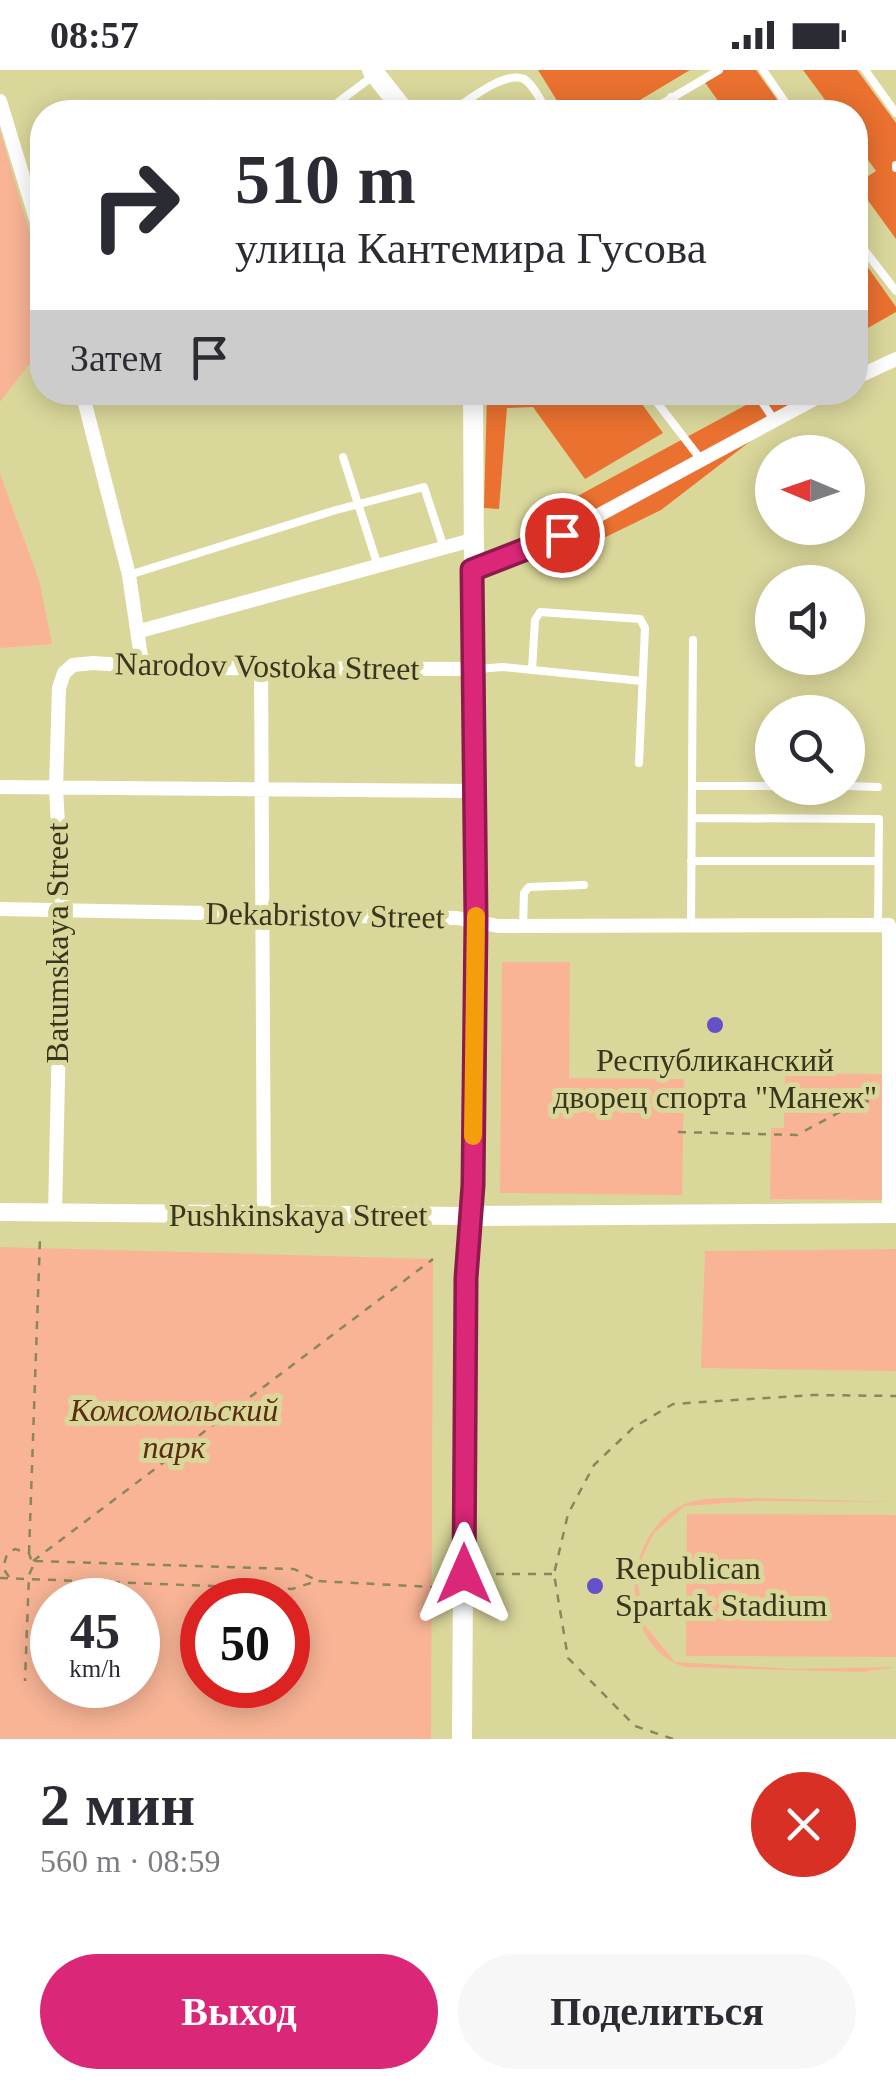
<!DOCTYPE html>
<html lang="ru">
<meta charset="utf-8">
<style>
:root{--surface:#fff;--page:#f7f7f7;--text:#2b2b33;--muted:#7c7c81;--accent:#db2777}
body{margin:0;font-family:"Times New Roman",serif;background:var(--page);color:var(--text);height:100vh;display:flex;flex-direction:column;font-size:38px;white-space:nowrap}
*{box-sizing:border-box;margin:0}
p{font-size:32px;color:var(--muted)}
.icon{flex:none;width:55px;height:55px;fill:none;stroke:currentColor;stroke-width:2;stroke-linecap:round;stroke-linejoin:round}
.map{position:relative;height:1669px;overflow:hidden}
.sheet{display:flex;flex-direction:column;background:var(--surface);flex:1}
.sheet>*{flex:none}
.top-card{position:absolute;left:30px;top:30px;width:838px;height:305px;border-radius:40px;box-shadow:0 5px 25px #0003;background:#fff;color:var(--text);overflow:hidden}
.needle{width:65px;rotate:272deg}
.controls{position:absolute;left:755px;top:365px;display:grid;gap:20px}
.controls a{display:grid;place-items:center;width:110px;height:110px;border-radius:50%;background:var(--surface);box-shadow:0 5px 25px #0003;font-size:50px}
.speed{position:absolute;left:30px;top:1508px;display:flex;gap:20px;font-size:50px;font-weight:700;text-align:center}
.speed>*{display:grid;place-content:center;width:130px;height:130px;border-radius:50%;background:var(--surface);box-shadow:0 5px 25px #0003;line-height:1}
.speed small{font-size:25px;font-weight:400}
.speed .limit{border:15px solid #d22;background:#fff;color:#111}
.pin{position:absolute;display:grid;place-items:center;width:85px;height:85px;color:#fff;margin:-42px;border:5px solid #fff;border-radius:50%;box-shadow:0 2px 10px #0007}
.me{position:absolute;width:110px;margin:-55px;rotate:0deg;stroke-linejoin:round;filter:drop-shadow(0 0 8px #0008)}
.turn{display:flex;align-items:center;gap:35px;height:210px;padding:0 40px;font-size:45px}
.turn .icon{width:130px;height:130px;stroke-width:2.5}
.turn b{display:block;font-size:70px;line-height:85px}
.then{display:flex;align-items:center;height:95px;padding:0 40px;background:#0003;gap:20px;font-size:38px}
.round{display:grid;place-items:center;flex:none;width:105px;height:105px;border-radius:52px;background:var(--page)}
.head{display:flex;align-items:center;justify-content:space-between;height:170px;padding:0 40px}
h1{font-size:60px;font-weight:700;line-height:75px}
.primary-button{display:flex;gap:20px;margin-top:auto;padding:20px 40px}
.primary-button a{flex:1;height:115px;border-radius:60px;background:var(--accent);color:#fff;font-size:40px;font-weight:700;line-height:115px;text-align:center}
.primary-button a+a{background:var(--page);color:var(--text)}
.status{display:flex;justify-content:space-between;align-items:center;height:70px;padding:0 50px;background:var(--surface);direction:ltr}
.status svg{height:28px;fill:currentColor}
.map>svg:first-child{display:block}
</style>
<div class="status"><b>08:57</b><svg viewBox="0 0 49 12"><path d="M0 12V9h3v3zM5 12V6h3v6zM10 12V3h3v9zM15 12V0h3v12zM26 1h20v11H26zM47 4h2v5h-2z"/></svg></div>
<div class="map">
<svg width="896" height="1669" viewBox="0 0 896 1669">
<rect width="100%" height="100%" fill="#dad79b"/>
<path fill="#f8b495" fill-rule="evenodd" d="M 0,60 L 42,206 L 42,267 L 35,268 L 33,289 L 0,332 Z
M 0,404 L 39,510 L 52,574 L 0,578 Z
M 502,892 L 570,892 L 569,1008 L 684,1009 L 682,1125 L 500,1123 Z
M 785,1003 L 884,1004 L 883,1130 L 770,1129 L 771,1058 L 784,1058 Z
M 0,1177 L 433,1189 L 431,1669 L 0,1669 ZM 138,1530 L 138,1615 L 52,1615 L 52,1530 ZM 288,1530 L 288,1615 L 202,1615 L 202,1530 Z
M 896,1179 L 896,1301 L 701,1298 L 705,1181 Z
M 757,1428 L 896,1432 L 757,1431 L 685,1436 L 654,1463 L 638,1496 L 638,1515 L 644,1554 L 675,1592 L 794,1599 L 896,1597 L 861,1602 L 685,1597 C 616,1575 621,1466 681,1436 C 701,1425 735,1429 757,1428 Z
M 687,1444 L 896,1445 L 896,1587 L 686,1586 Z"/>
<path fill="#ea712f" d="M 538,0 L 690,0 L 620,42 L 564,42 Z
M 713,0 L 756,0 L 786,42 L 726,42 L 701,7 Z
M 803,0 L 857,0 L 896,53 L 896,169 L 856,114 L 876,101 L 855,72 L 855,42 L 834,42 Z
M 855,179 L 896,237 L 896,242 L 859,263 L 855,257 Z
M 487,323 L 634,323 L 663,363 L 585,409 L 533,337 L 507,338 L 499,439 L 484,438 Z
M 768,323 L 813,323 L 661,440 L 575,482 L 567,504 L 547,502 L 535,449 Z"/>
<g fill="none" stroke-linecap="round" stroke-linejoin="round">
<path stroke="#89875d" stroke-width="2.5" stroke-dasharray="8 8" stroke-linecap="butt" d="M 678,1062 L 797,1065 L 862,1030 L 877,1033
M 29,1483 L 40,1168
M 33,1491 L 433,1189
M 35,1491 L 294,1499 L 314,1509
M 480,1504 L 552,1504
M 9,1507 L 3,1498 L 7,1484 L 15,1479 L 29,1483 L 33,1496 L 29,1505 L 25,1611
M 0,1508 L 292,1519 L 317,1511 L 432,1517
M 673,1669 L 635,1656 L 568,1588 L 554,1504 L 568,1444 L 594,1395 L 634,1357 L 673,1334 L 813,1325 L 896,1326"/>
<path stroke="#fff" stroke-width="8" d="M 763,0 L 792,42
M 865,0 L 896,43
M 671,27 L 682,42
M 210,34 L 217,42
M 325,42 L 373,6
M 450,42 C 467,32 504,0 524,9 C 534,15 541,32 548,42
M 648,42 L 719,0
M 896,95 L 896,98
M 855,168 L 896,221
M 649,322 L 702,391
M 755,322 L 775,351
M 343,387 L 377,493
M 129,505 L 336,440 L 424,417 L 443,475
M 477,599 L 503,597 L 642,611
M 532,600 L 535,550 L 540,542 L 640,549 L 645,558 L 639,693
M 692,716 L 772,716
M 848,716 L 878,717
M 692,748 L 879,749 L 878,856
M 691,791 L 878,791
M 523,856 L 524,823 L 529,817 L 584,815
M 691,856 L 693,570"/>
<path stroke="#fff" stroke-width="14" d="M 0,31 L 42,169
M 855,308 L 896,289
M 82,322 L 129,505 L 142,594
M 473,500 L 562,465 L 827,322
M 140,561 L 472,470
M 261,596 L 264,1147
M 0,717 L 474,721
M 0,839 L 457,848 L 498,856 L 889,855 L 889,1143
M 55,1144 L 62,829 L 56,718 L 59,618 L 64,603 L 73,595 L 93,593 L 166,598 L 474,599"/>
<path stroke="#fff" stroke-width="18" d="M 0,1142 L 470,1146"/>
<path stroke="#fff" stroke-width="20" d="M 372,0 L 405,42
M 470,1146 L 896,1143
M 462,1669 L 465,1208 L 473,1115 L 476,850 L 473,322"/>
</g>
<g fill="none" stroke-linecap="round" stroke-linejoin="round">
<g stroke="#8e194d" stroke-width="25">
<path id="route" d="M 464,1504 L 466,1208 L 473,1115 L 476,850 L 472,500 L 562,465"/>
</g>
<use href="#route" stroke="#db2777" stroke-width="18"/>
<path stroke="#f59e0b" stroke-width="18" d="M 473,1066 L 476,846"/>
</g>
<g fill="#6450c9" stroke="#dad79b" stroke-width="4">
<circle cx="715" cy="955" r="10"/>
<circle cx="595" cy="1516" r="10"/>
</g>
<g text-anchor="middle" stroke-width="10" stroke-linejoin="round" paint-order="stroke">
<g font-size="32" fill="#37361e" stroke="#dad79b">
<text transform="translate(267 596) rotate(1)" y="11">Narodov Vostoka Street</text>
<text transform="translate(325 845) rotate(1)" y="11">Dekabristov Street</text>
<text transform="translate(57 873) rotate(-90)" y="11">Batumskaya Street</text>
<text x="298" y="1156">Pushkinskaya Street</text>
</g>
<g font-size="32" fill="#37361e" stroke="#dad79b">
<text x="715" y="1001">Республиканский<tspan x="715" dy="37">дворец спорта "Манеж"</tspan></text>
<text x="615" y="1509" text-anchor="start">Republican<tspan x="615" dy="37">Spartak Stadium</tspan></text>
</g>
<g font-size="32" font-style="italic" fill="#5b2b12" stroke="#dad79b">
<text x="174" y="1351">Комсомольский<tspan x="174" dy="37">парк</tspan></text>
</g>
</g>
</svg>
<div class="controls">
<a><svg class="needle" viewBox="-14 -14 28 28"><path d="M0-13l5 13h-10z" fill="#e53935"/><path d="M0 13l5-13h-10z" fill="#7c7c81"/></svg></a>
<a><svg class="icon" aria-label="sound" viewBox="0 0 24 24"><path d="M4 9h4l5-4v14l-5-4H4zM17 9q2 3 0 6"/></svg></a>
<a><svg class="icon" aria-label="search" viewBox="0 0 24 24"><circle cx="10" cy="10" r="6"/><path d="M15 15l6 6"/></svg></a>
</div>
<div class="speed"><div>45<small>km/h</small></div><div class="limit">50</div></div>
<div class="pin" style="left:562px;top:465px;background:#d93025"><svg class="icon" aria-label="arrive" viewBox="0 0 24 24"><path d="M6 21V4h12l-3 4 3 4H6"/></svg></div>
<svg class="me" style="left:464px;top:1504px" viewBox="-20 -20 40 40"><path d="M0-17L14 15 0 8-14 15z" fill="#db2777" stroke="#fff" stroke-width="4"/></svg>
<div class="top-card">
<div class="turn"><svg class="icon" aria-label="right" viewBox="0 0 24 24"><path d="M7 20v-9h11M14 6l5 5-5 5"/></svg><div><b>510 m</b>улица Кантемира Гусова</div></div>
<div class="then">Затем<svg class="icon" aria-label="arrive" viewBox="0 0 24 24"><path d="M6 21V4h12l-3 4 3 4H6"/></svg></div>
</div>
</div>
<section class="sheet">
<div class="head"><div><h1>2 мин</h1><p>560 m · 08:59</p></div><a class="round" style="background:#d93025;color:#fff"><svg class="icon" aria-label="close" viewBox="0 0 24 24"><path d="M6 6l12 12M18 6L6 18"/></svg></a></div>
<div class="primary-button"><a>Выход</a><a>Поделиться</a></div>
</section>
